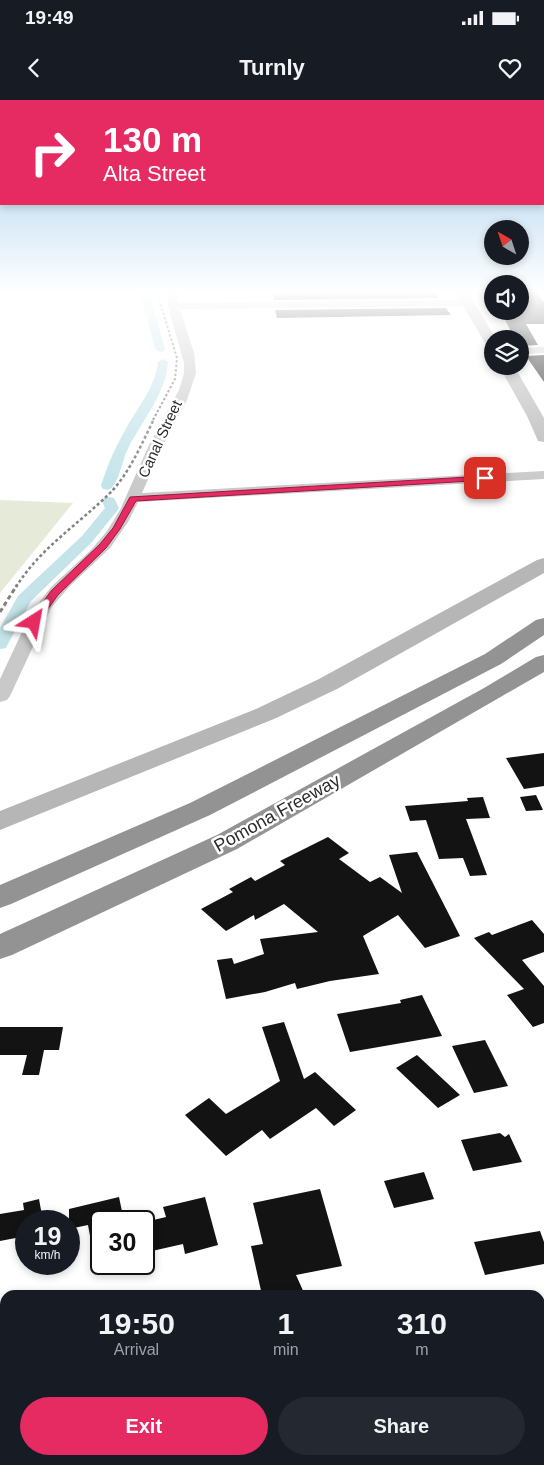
<!DOCTYPE html>
<style>
:root{--surface:#171b24;--page:#242831;--text:#f1f3f6;--muted:#9ea1a6;--accent:#e52b61}
body{margin:0;font-family:Arial,sans-serif;background:var(--page);color:var(--text);height:100vh;display:flex;flex-direction:column;font-size:19px;white-space:nowrap}
*{box-sizing:border-box;margin:0}
p{font-size:16px;color:var(--muted)}
.icon{flex:none;width:28px;height:28px;fill:none;stroke:currentColor;stroke-width:2;stroke-linecap:round;stroke-linejoin:round}
.map{position:relative;flex:1;overflow:hidden}
.sheet{position:absolute;left:0px;top:1190px;width:545px;height:175px;display:flex;flex-direction:column;background:var(--surface);border-radius:15px 15px 0 0;box-shadow:0 2px 8px #0003}
.sheet>*{flex:none}
.guide{position:absolute;left:0px;top:0px;width:545px;height:105px;box-shadow:0 2px 8px #0003;background:#e52b61;color:#fff;overflow:hidden}
.needle{width:32px;rotate:321deg}
.controls{position:absolute;left:484px;top:120px;display:grid;gap:10px}
.controls a{display:grid;place-items:center;width:45px;height:45px;border-radius:50%;background:var(--surface);box-shadow:0 2px 8px #0003;font-size:25px}
.speed{position:absolute;left:15px;top:1110px;display:flex;gap:10px;font-size:25px;font-weight:700;text-align:center}
.speed>*{display:grid;place-content:center;width:65px;height:65px;border-radius:50%;background:var(--surface);box-shadow:0 2px 8px #0003;line-height:1}
.speed small{font-size:12px;font-weight:400}
.speed .limit{border:2px solid #111;border-radius:8px;background:#fff;color:#111}
.pin{position:absolute;display:grid;place-items:center;width:42px;height:42px;color:#fff;margin:-21px;border-radius:10px;box-shadow:0 2px 8px #0006}
.me{position:absolute;width:55px;margin:-28px;rotate:34deg;stroke-linejoin:round;filter:drop-shadow(0 0 4px #0008)}
.turn{display:flex;align-items:center;gap:18px;height:105px;padding:0 20px;font-size:22px}
.turn .icon{width:65px;height:65px;stroke-width:2.5}
.turn b{display:block;font-size:35px;line-height:42px}
.eta{display:flex;justify-content:space-evenly;align-items:center;height:85px;text-align:center}
.eta b{font-size:30px;font-weight:700;line-height:35px}
.button{display:flex;gap:10px;margin-top:auto;padding:10px 20px}
.button a{flex:1;height:58px;border-radius:30px;background:var(--accent);color:#fff;font-size:20px;font-weight:700;line-height:58px;text-align:center}
.button a+a{background:var(--page);color:var(--text)}
.status{display:flex;justify-content:space-between;align-items:center;height:35px;padding:0 25px;background:var(--surface);direction:ltr}
.status svg{height:14px;fill:currentColor}
header{display:flex;justify-content:space-between;align-items:center;height:65px;padding:0 20px;background:var(--surface);font-size:22px;font-weight:700}
.map>svg:first-child{display:block}
</style>
<div class="status"><b>19:49</b><svg viewBox="0 0 49 12"><path d="M0 12V9h3v3zM5 12V6h3v6zM10 12V3h3v9zM15 12V0h3v12zM26 1h20v11H26zM47 4h2v5h-2z"/></svg></div>
<header><svg class="icon" aria-label="back" viewBox="0 0 24 24"><path d="M15 5l-7 7 7 7"/></svg>Turnly<svg class="icon" aria-label="heart" viewBox="0 0 24 24"><path d="M12 20l-8-8c-3-5 5-10 8-4 3-6 11-1 8 4z"/></svg></header>
<div class="map">
<svg width="544" height="1365" viewBox="0 0 544 1365">
<rect width="100%" height="100%" fill="#fff"/>
<path fill="#e6ead9" d="M 0,400 L 73,403 L 0,493 Z"/>
<g fill="none" stroke-linecap="round" stroke-linejoin="round">
<path fill="#c4e4ea" fill-rule="evenodd" d="M 140,192 L 149,192 L 165,249 L 164,251 L 160,252 L 155,249 Z
M 163,259 L 168,262 C 166,295 139,324 126,353 C 122,363 117,388 108,390 L 103,389 L 101,386 C 107,365 117,344 128,325 C 140,305 155,286 158,262 Z
M 109,397 L 114,398 L 119,408 L 117,411 L 92,442 L 31,501 L 8,544 L 6,548 L 0,549 L 0,528 L 18,496 L 82,436 L 105,408 L 102,401 L 104,398 Z"/>
</g>
<path fill="#131313" d="M 273,192 L 435,193 L 439,198 L 274,200 Z
M 520,192 L 536,192 L 544,202 L 544,224 L 526,224 L 538,245 L 520,246 L 520,239 L 515,239 L 505,220 L 496,211 L 520,211 Z
M 446,208 L 451,215 L 277,218 L 275,210 Z
M 544,255 L 544,282 L 526,256 Z
M 544,653 L 544,686 L 524,689 L 506,658 Z
M 536,695 L 543,710 L 526,711 L 520,697 Z
M 483,697 L 490,718 L 466,719 L 487,775 L 470,776 L 463,758 L 439,759 L 426,720 L 410,721 L 405,706 L 468,701 L 467,698 Z
M 328,737 L 349,753 L 339,759 L 370,782 L 380,777 L 402,793 L 389,755 L 417,752 L 460,836 L 425,848 L 398,815 L 363,836 L 379,874 L 330,881 L 297,889 L 295,883 L 265,892 L 226,899 L 217,860 L 232,858 L 234,864 L 264,854 L 260,839 L 318,832 L 284,804 L 255,820 L 254,815 L 226,831 L 201,809 L 233,792 L 229,789 L 251,777 L 255,781 L 285,765 L 280,761 Z
M 532,820 L 544,834 L 544,852 L 522,860 L 544,886 L 544,923 L 533,927 L 507,895 L 524,889 L 474,838 L 489,832 L 492,835 Z
M 422,895 L 442,936 L 350,952 L 337,914 L 401,903 L 400,900 Z
M 284,922 L 304,979 L 315,972 L 356,1010 L 334,1026 L 316,1008 L 270,1039 L 262,1030 L 226,1056 L 185,1015 L 209,998 L 226,1014 L 280,981 L 262,927 Z
M 0,927 L 63,927 L 59,950 L 44,950 L 39,975 L 22,975 L 27,955 L 0,955 Z
M 485,940 L 508,986 L 474,993 L 452,946 Z
M 417,955 L 460,995 L 438,1008 L 396,968 Z
M 500,1033 L 505,1037 L 509,1034 L 522,1062 L 473,1071 L 461,1040 Z
M 424,1072 L 434,1099 L 394,1108 L 384,1081 Z
M 320,1089 L 342,1166 L 296,1175 L 305,1195 L 262,1195 L 251,1146 L 263,1144 L 253,1103 Z
M 119,1097 L 124,1121 L 101,1121 L 101,1156 L 94,1157 L 88,1125 L 69,1129 L 69,1109 Z
M 205,1097 L 218,1145 L 185,1154 L 183,1144 L 152,1151 L 145,1122 L 166,1117 L 163,1107 Z
M 39,1099 L 43,1121 L 26,1121 L 26,1136 L 0,1141 L 0,1114 L 24,1110 L 23,1103 Z
M 540,1131 L 544,1142 L 544,1164 L 485,1175 L 474,1142 Z"/>
<g fill="none" stroke-linecap="round" stroke-linejoin="round">
<path fill="#c9c9c9" fill-rule="evenodd" d="M 168,192 L 178,192 L 178,203 L 468,200 L 473,203 L 468,206 L 180,209 L 194,253 L 196,273 L 187,300 L 163,345 L 142,393 L 544,371 L 544,379 L 138,402 L 128,422 L 110,448 L 70,486 L 51,508 L 10,596 L 7,600 L 0,602 L 0,579 L 30,515 L 51,487 L 91,450 L 107,431 L 120,410 L 149,345 L 179,290 L 184,273 L 184,263 L 168,206 Z
M 544,247 L 544,253 L 520,254 L 520,248 Z"/>
<path fill="#b6b6b6" fill-rule="evenodd" d="M 455,192 L 468,192 L 496,239 L 492,239 L 492,247 L 487,246 L 485,243 Z
M 499,266 L 514,266 L 544,318 L 544,342 L 538,341 L 527,316 Z
M 544,458 L 544,473 L 337,589 L 274,619 L 0,730 L 0,711 L 256,609 L 319,579 L 537,460 Z"/>
<path fill="#939393" fill-rule="evenodd" d="M 544,518 L 544,535 L 501,564 L 210,715 L 11,804 L 0,808 L 0,785 L 190,703 L 485,554 L 536,520 Z
M 544,555 L 544,572 L 237,749 L 12,855 L 0,859 L 0,834 L 217,735 L 484,588 L 536,557 Z"/>
<path stroke="#818181" stroke-width="2" stroke-dasharray="2.5 2" stroke-linecap="butt" d="M 153,320 L 175,279 L 177,258 L 159,199 L 160,192"/>
<path stroke="#818181" stroke-width="2.5" stroke-dasharray="3 2.5" stroke-linecap="butt" d="M 16,487 C 40,448 79,424 111,392 C 130,372 142,343 154,319"/>
<path stroke="#818181" stroke-width="3" stroke-dasharray="4.5 3" stroke-linecap="butt" d="M 0,512 L 17,485"/>
</g>
<linearGradient id="sky" x2="0" y2="1"><stop stop-color="#99c7e9"/><stop offset="0.5" stop-color="#fff"/><stop offset="1" stop-color="#fff" stop-opacity="0"/></linearGradient>
<rect width="544" height="384" fill="url(#sky)"/>
<path fill="#e52b61" stroke="#951c3f" d="M 485,376 L 489,378 L 488,380 L 136,401 L 120,429 L 106,448 L 58,495 L 37,524 L 34,525 L 29,522 L 51,491 L 100,444 L 113,428 L 130,397 Z"/>
<g text-anchor="middle" stroke-width="5" stroke-linejoin="round" paint-order="stroke">
<g font-size="15" fill="#2c2c2c" stroke="#fff">
<text transform="translate(160 339) rotate(-65)" y="5">Canal Street</text>
</g>
<g font-size="18" fill="#2c2c2c" stroke="#fff">
<text transform="translate(277 713) rotate(-29)" y="6">Pomona Freeway</text>
</g>
</g>
</svg>
<div class="controls">
<a><svg class="needle" viewBox="-14 -14 28 28"><path d="M0-13l5 13h-10z" fill="#e53935"/><path d="M0 13l5-13h-10z" fill="#9ea1a6"/></svg></a>
<a><svg class="icon" aria-label="sound" viewBox="0 0 24 24"><path d="M4 9h4l5-4v14l-5-4H4zM17 9q2 3 0 6"/></svg></a>
<a><svg class="icon" aria-label="layers" viewBox="0 0 24 24"><path d="M12 4l9 5-9 5-9-5zM3 14l9 5 9-5"/></svg></a>
</div>
<div class="speed"><div>19<small>km/h</small></div><div class="limit">30</div></div>
<div class="pin" style="left:485px;top:378px;background:#d93025"><svg class="icon" aria-label="arrive" viewBox="0 0 24 24"><path d="M6 21V4h12l-3 4 3 4H6"/></svg></div>
<svg class="me" style="left:34px;top:522px" viewBox="-20 -20 40 40"><path d="M0-17L14 15 0 8-14 15z" fill="#e52b61" stroke="#fff" stroke-width="4"/></svg>
<div class="guide">
<div class="turn"><svg class="icon" aria-label="right" viewBox="0 0 24 24"><path d="M7 20v-9h11M14 6l5 5-5 5"/></svg><div><b>130 m</b>Alta Street</div></div>
</div>
<section class="sheet">
<div class="eta">
<div><b>19:50</b><p>Arrival</p></div>
<div><b>1</b><p>min</p></div>
<div><b>310</b><p>m</p></div>
</div>
<div class="button"><a>Exit</a><a>Share</a></div>
</section>
</div>
